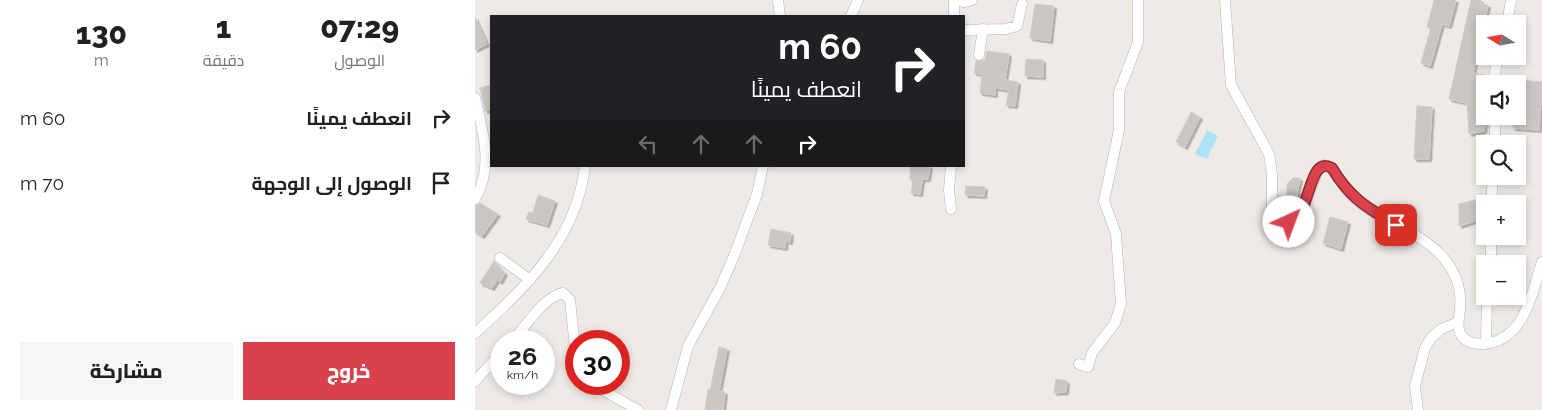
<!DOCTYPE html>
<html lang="ar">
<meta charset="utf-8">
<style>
:root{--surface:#fff;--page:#f6f6f6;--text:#202124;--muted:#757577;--accent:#d9424d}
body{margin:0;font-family:Raleway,Cairo,sans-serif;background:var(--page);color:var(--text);direction:rtl;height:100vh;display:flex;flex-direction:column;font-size:19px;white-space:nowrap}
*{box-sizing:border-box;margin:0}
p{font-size:16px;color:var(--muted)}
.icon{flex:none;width:28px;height:28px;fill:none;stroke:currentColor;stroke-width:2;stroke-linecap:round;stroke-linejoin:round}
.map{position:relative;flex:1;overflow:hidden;direction:ltr}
.drawer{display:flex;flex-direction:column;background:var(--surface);width:475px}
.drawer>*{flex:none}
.banner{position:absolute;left:15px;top:15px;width:475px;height:152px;border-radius:0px;box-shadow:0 2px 8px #0003;direction:rtl;background:#202124;color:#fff;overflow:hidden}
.needle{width:32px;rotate:281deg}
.fabs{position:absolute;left:1001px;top:15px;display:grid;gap:10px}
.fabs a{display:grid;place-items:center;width:50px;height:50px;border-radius:0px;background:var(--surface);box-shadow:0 2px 8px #0003;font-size:25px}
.speed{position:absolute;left:15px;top:330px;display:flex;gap:10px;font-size:25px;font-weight:700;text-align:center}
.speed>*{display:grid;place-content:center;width:65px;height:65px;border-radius:50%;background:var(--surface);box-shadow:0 2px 8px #0003;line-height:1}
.speed small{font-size:12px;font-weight:400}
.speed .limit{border:8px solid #d22;background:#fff;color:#111}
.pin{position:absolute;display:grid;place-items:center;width:42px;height:42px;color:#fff;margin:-21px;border-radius:10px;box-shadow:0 2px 8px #0006}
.me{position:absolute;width:55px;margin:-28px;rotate:43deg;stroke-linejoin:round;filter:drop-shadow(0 0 4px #0008)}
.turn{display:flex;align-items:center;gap:18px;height:105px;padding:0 20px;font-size:22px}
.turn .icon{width:65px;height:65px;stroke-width:2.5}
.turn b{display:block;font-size:35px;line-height:42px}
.lanes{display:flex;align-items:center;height:48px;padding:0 20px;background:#0003;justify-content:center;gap:25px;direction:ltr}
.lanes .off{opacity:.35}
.eta{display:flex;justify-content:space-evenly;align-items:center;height:85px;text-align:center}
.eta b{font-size:30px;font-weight:800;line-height:35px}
.button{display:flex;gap:10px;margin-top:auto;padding:10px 20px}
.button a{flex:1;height:58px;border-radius:0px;background:var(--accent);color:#fff;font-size:20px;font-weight:800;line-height:58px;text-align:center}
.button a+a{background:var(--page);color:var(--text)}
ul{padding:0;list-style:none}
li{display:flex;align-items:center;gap:15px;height:65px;padding:0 20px}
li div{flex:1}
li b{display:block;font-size:19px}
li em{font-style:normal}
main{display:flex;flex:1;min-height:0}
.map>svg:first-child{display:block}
</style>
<main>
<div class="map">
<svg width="1067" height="410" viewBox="0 0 1067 410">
<defs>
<filter id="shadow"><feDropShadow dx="2.5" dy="2.5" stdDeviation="0" flood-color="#0004"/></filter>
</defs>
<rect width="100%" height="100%" fill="#eeebe6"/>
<path fill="#aee2f7" d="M 732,130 L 743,136 L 732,159 L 720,154 Z"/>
<path fill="#cac6c2" stroke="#d3ccc5" filter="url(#shadow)" d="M 959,0 L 981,0 L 974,26 L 967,24 L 955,66 L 946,63 L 956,28 L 952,27 Z
M 996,0 L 1006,0 L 1005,4 L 1013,5 L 998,73 L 1012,76 L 1004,113 L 1011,116 L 1009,131 L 994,134 L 992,103 L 974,99 Z
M 560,4 L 579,6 L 575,41 L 555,38 Z
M 0,17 L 12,44 L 0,50 Z
M 512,51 L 534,54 L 530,80 L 543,82 L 540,106 L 531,105 L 534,90 L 520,88 L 520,95 L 505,93 L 507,74 L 499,73 L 501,61 L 510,60 Z
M 551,59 L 568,60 L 568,77 L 550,76 Z
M 1044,80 L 1067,82 L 1064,130 L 1038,128 L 1039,116 L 1042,116 Z
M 15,85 L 16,109 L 10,111 L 5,88 Z
M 942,106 L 957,107 L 954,159 L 939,159 Z
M 716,112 L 725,117 L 710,147 L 701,142 Z
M 435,166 L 455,166 L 453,179 L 449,179 L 447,181 L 445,194 L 436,193 L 438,180 L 435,180 Z
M 818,178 L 825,178 L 820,205 L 812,202 L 812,184 Z
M 491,186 L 510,187 L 509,196 L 490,195 Z
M 63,195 L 80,201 L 72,225 L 51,219 L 54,212 L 58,213 Z
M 1005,199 L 1006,219 L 984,226 L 984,204 Z
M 5,203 L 23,214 L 7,236 L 0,232 L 0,206 Z
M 855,217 L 873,222 L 866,249 L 848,243 Z
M 296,229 L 316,233 L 315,242 L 311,241 L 310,248 L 293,245 Z
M 19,261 L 30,273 L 25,282 L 22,280 L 17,288 L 5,283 Z
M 244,347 L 252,349 L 244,391 L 250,392 L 248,410 L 230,410 L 233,389 L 235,390 Z
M 581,379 L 592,381 L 591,392 L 579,393 Z"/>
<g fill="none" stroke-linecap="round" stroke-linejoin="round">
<g stroke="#b1b4b7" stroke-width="11">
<path id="minor" d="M 303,0 L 305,16
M 479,0 L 490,2 L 497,0
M 479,0 L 479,16
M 750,0 L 756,85 L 794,154 L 797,174 L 797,208 L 803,219 L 814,222 L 819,220 L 828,210 L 843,169 L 850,165 L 857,168 C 863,178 868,187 877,196 C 903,221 941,229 966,255 C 981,271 987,288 985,310 C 984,318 982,326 985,333 C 989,342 998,344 1007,344 C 1050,342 1056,294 1067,262
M 376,16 L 383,0
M 1032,24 L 1036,0
M 489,30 L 531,29 L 542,26 L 547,4
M 504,55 L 508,29
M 1018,84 L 1023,56
M 0,98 C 8,131 19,167 0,199
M 1020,116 L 1020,144
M 476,166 L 474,190 L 476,209
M 1016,204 L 1018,176
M 25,258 L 55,280
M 1016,264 L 1016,236
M 0,333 C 51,288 102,238 110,166
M 37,341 C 51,327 68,297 88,293 L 95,300 L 101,356
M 1011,344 L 1012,296
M 604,364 L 613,367 L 617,353 L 640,323 L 646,304 L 641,234 L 629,201 L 644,130 L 644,92 L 663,42 L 663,0
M 0,381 L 26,353
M 117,384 L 163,410
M 196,410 L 213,346 L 245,288 L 259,256 L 282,194 L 288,166
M 943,410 L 940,386 L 950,348 L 956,338 L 966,329 L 983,322"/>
</g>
<use href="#minor" stroke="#fff" stroke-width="10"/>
</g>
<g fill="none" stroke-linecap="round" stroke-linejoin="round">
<g stroke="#8d2b32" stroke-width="12">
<path id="route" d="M 814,222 C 838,213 832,155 857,168 C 875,198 891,207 921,225"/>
</g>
<use href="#route" stroke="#d9424d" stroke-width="9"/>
</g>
</svg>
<div class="fabs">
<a><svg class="needle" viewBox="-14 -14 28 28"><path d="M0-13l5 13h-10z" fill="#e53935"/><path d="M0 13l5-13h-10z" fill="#757577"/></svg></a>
<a><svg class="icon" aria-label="sound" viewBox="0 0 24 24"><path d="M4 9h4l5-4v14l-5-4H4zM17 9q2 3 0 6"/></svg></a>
<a><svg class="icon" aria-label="search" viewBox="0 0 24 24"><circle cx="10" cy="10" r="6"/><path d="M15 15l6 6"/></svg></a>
<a>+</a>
<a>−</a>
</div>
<div class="speed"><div>26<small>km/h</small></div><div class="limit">30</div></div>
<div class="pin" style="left:921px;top:225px;background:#d93025"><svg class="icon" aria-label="arrive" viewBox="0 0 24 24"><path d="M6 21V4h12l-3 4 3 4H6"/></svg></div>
<svg class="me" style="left:814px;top:222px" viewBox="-20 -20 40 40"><circle r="19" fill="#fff"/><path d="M0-13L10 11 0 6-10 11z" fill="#d9424d"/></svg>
<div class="banner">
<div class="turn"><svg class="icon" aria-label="right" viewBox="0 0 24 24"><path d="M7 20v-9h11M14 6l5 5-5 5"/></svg><div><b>60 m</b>انعطف يمينًا</div></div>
<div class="lanes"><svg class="icon off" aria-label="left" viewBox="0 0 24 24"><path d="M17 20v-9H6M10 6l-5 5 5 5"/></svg><svg class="icon off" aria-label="ahead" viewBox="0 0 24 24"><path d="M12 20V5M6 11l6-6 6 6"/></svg><svg class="icon off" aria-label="ahead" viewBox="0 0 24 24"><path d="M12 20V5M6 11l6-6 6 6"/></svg><svg class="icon" aria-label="right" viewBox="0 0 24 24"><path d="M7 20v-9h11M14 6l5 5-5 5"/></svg></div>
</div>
</div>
<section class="drawer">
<div class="eta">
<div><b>07:29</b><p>الوصول</p></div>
<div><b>1</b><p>دقيقة</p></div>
<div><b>130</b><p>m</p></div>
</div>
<ul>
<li><svg class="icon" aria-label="right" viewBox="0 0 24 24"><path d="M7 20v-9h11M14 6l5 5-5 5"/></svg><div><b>انعطف يمينًا</b></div><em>60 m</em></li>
<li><svg class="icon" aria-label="arrive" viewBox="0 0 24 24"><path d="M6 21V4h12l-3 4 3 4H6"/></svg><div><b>الوصول إلى الوجهة</b></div><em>70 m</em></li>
</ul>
<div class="button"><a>خروج</a><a>مشاركة</a></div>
</section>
</main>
